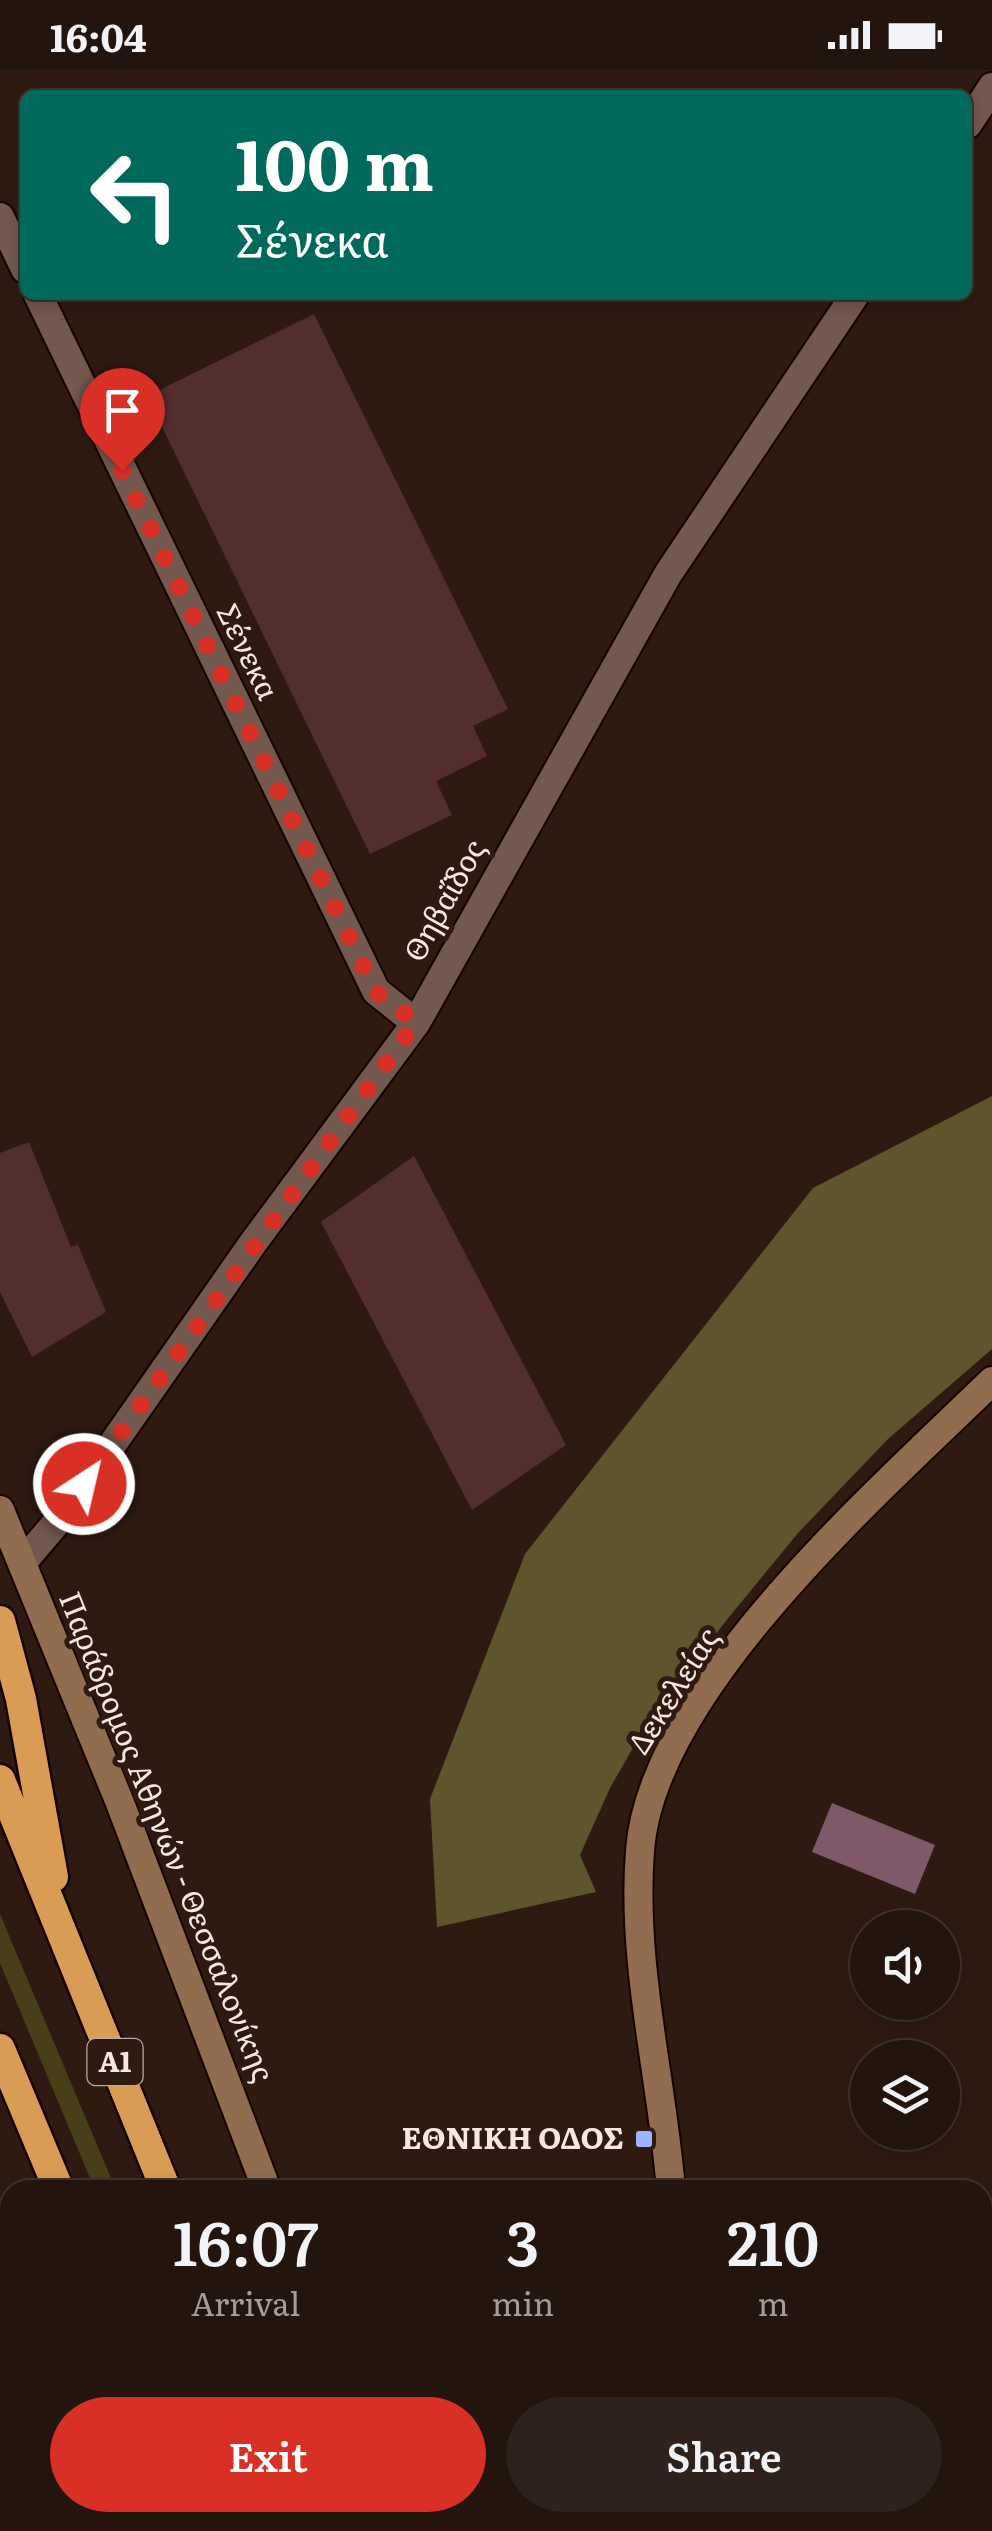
<!DOCTYPE html>
<meta charset="utf-8">
<style>
:root{--surface:#23140d;--page:#2f211b;--text:#f1f3f6;--muted:#a39e9d;--line:#40332e;--accent:#d93025}
body{margin:0;font-family:Literata,serif;background:var(--page);color:var(--text);height:100vh;display:flex;flex-direction:column;font-size:38px;white-space:nowrap}
*{box-sizing:border-box;margin:0}
p{font-size:32px;color:var(--muted)}
.icon{flex:none;width:55px;height:55px;fill:none;stroke:currentColor;stroke-width:2;stroke-linecap:round;stroke-linejoin:round}
.map{position:relative;flex:1;overflow:hidden}
.panel{position:absolute;left:0px;top:2110px;width:992px;height:352px;display:flex;flex-direction:column;background:var(--surface);border-radius:30px 30px 0 0;box-shadow:0 5px 15px #0003,0 0 0 2px var(--line)}
.panel>*{flex:none}
.top-card{position:absolute;left:20px;top:20px;width:952px;height:210px;border-radius:15px;box-shadow:0 5px 15px #0003,0 0 0 2px var(--line);background:#00695c;color:#fff;overflow:hidden}
.fabs{position:absolute;left:850px;top:1840px;display:grid;gap:20px}
.fabs a{display:grid;place-items:center;width:110px;height:110px;border-radius:50%;background:var(--surface);box-shadow:0 5px 15px #0003,0 0 0 2px var(--line);font-size:50px}
.pin{position:absolute;display:grid;place-items:center;width:85px;height:85px;color:#fff;margin:-102px -42px;border-radius:50% 50% 50% 0;rotate:-45deg;box-shadow:0 0 10px #0007}
.pin .icon{rotate:45deg}
.me{position:absolute;width:110px;margin:-55px;rotate:35deg;stroke-linejoin:round;filter:drop-shadow(0 0 8px #0008)}
.turn{display:flex;align-items:center;gap:35px;height:210px;padding:0 50px;font-size:45px}
.turn .icon{width:130px;height:130px;stroke-width:2.5}
.turn b{display:block;font-size:70px;line-height:85px}
.eta{display:flex;justify-content:space-evenly;align-items:center;height:170px;text-align:center}
.eta b{font-size:60px;font-weight:600;line-height:70px}
.primary-button{display:flex;gap:20px;margin-top:auto;padding:20px 50px}
.primary-button a{flex:1;height:115px;border-radius:60px;background:var(--accent);color:#fff;font-size:40px;font-weight:600;line-height:115px;text-align:center}
.primary-button a+a{background:var(--page);color:var(--text)}
.status{display:flex;justify-content:space-between;align-items:center;height:70px;padding:0 50px;background:var(--surface);direction:ltr}
.status svg{height:28px;fill:currentColor}
.map>svg:first-child{display:block}
</style>
<div class="status"><b>16:04</b><svg viewBox="0 0 49 12"><path d="M0 12V9h3v3zM5 12V6h3v6zM10 12V3h3v9zM15 12V0h3v12zM26 1h20v11H26zM47 4h2v5h-2z"/></svg></div>
<div class="map">
<svg width="992" height="2461" viewBox="0 0 992 2461">
<rect width="100%" height="100%" fill="#2f1a11"/>
<path fill="#483e18" d="M 0,1844 L 116,2120 L 95,2120 L 0,1893 Z"/>
<path fill="#5f552d" d="M 992,1026 L 992,1279 L 888,1369 L 798,1463 L 729,1547 L 650,1648 L 610,1718 L 580,1785 L 596,1822 L 437,1857 L 430,1729 L 525,1484 L 813,1118 Z"/>
<path fill="#80586a" d="M 832,1733 L 935,1775 L 915,1824 L 812,1782 Z"/>
<path fill="#542d2f" d="M 314,244 L 508,639 L 473,656 L 487,686 L 436,711 L 452,745 L 370,784 L 147,326 Z
M 29,1072 L 71,1177 L 78,1175 L 106,1242 L 32,1287 L 0,1222 L 0,1083 Z
M 414,1086 L 566,1375 L 472,1440 L 321,1152 Z
M 992,2259 L 992,2345 L 982,2345 L 982,2260 Z
M 0,2296 L 10,2316 L 10,2404 L 0,2405 Z"/>
<g fill="none" stroke-linecap="round" stroke-linejoin="round">
<g stroke="#160401" stroke-width="32">
<path id="minor" d="M 968,54 L 992,17
M 0,147 L 25,199
M 38,225 L 376,921 L 416,953
M 22,1493 L 63,1445 L 253,1173 L 416,953 L 668,504 L 855,225
M 0,2172 L 10,2194
M 982,2397 L 992,2393
M 90,2461 L 91,2452
M 706,2461 L 753,2452"/>
</g>
<g stroke="#160401" stroke-width="32">
<path id="secondary" d="M 0,1440 L 120,1733 L 267,2120
M 671,2120 C 662,2008 631,1894 640,1781 C 651,1620 880,1420 992,1311
M 518,2452 L 527,2461
M 657,2461 L 666,2452"/>
</g>
<g stroke="#160401" stroke-width="35">
<path id="motorway" d="M 0,1551 L 21,1629 L 53,1807
M 0,1710 L 166,2120
M 0,1979 L 59,2120
M 194,2452 L 197,2461
M 300,2452 L 304,2461"/>
</g>
<use href="#minor" stroke="#72584d" stroke-width="28"/>
<use href="#secondary" stroke="#916c4f" stroke-width="28"/>
<use href="#motorway" stroke="#d99c55" stroke-width="30"/>
</g>
<g fill="none" stroke-linecap="round" stroke-linejoin="round">
<path stroke="#d93025" stroke-width="18" stroke-dasharray="0 32.4" d="M 84,1414 L 416,952 L 376,922 L 122,400"/>
</g>
<rect fill="#a0b3fd" stroke="#2f1a11" stroke-width="4" x="634" y="2059" width="20" height="20" rx="5"/>
<g text-anchor="middle" stroke-width="10" stroke-linejoin="round" paint-order="stroke">
<rect fill="#2f1a11" stroke="#bbaaa3" stroke-width="2.5" x="87.5" y="1969" width="55" height="46" rx="8"/>
<g font-size="28" font-weight="bold" fill="#f7e7e1">
<text x="115" y="2002">Α1</text>
</g>
<g font-size="30" fill="#f7e7e1" stroke="#2f1a11">
<text transform="translate(247 582) rotate(64)" y="10">Σένεκα</text>
<text transform="translate(445 831) rotate(-61)" y="10">Θηβαΐδος</text>
<text transform="translate(674 1621) rotate(-58)" y="10">Δεκελείας</text>
<text transform="translate(166 1767) rotate(68)" y="10">Παράδρομος Αθηνών - Θεσσαλονίκης</text>
</g>
<g font-size="30" font-weight="bold" fill="#f7e7e1" stroke="#2f1a11" text-anchor="end">
<text x="624" y="2079">ΕΘΝΙΚΗ ΟΔΟΣ</text>
</g>
</g>
</svg>
<div class="fabs">
<a><svg class="icon" aria-label="sound" viewBox="0 0 24 24"><path d="M4 9h4l5-4v14l-5-4H4zM17 9q2 3 0 6"/></svg></a>
<a><svg class="icon" aria-label="layers" viewBox="0 0 24 24"><path d="M12 4l9 5-9 5-9-5zM3 14l9 5 9-5"/></svg></a>
</div>
<div class="pin" style="left:122px;top:400px;background:#d93025"><svg class="icon" aria-label="arrive" viewBox="0 0 24 24"><path d="M6 21V4h12l-3 4 3 4H6"/></svg></div>
<svg class="me" style="left:84px;top:1414px" viewBox="-20 -20 40 40"><circle r="17" fill="#d93025" stroke="#fff" stroke-width="3"/><path d="M0-11L8 9 0 5-8 9z" fill="#fff"/></svg>
<div class="top-card">
<div class="turn"><svg class="icon" aria-label="left" viewBox="0 0 24 24"><path d="M17 20v-9H6M10 6l-5 5 5 5"/></svg><div><b>100 m</b>Σένεκα</div></div>
</div>
<section class="panel">
<div class="eta">
<div><b>16:07</b><p>Arrival</p></div>
<div><b>3</b><p>min</p></div>
<div><b>210</b><p>m</p></div>
</div>
<div class="primary-button"><a>Exit</a><a>Share</a></div>
</section>
</div>
